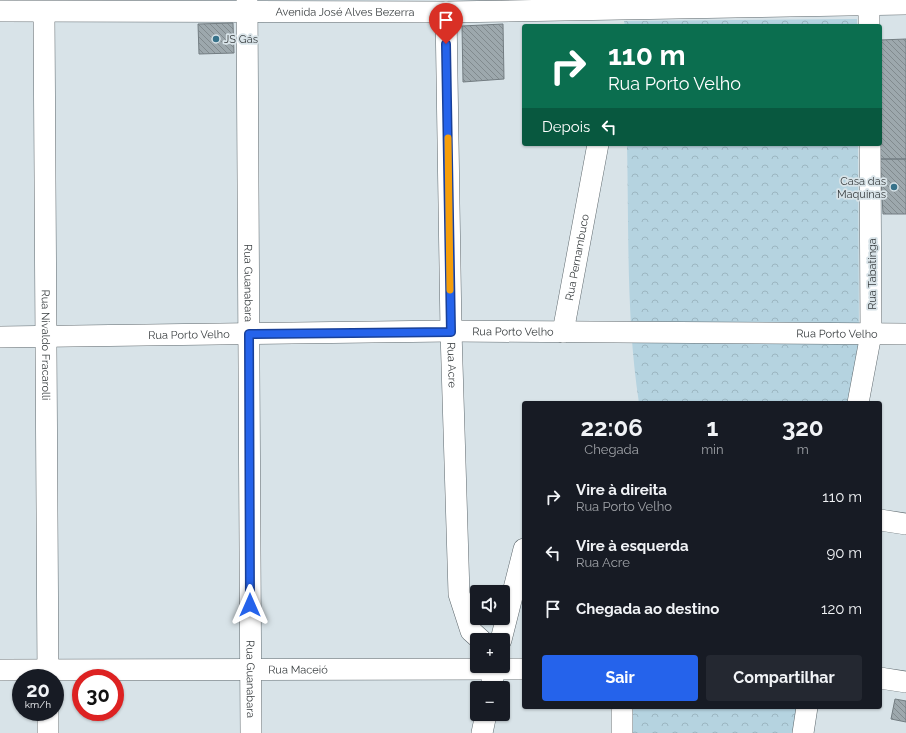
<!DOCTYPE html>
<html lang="pt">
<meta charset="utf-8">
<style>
:root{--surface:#171b24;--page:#242831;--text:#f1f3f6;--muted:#9ea1a6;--accent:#2563eb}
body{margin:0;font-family:Raleway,sans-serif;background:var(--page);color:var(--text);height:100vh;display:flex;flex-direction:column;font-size:15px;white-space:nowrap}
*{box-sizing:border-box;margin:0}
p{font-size:13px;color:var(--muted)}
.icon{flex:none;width:22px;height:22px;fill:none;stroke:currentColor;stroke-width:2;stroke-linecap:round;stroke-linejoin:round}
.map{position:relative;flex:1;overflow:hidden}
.side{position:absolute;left:522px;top:401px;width:360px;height:308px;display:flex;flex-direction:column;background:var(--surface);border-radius:4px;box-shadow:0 1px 3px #0004}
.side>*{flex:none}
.banner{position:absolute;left:522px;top:24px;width:360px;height:122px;border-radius:4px;box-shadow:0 1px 3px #0004;background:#0b6e4f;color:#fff;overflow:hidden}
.tools{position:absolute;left:470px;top:585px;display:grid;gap:8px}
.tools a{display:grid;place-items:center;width:40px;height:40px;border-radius:4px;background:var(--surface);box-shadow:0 1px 3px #0004;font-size:20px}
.speed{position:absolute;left:12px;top:669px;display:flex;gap:8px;font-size:20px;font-weight:700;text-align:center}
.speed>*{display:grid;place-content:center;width:52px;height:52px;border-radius:50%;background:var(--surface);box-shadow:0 1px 3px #0004;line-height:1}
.speed small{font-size:10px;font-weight:400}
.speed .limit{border:6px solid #d22;background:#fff;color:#111}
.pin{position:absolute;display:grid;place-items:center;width:34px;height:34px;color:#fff;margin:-41px -17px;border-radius:50% 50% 50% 0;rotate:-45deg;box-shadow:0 0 4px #0007}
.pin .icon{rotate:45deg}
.me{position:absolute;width:44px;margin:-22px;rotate:0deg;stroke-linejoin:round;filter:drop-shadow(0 0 3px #0008)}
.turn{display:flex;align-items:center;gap:14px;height:84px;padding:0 20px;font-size:18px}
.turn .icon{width:52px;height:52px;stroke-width:2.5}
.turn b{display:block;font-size:28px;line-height:34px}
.then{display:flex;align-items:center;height:38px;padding:0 20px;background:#0003;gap:8px;font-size:15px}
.eta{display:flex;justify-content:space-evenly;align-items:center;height:68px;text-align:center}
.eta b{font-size:24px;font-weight:700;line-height:28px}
.primary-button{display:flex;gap:8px;margin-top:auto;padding:8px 20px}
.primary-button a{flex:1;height:46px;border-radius:4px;background:var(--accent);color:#fff;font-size:16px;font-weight:700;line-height:46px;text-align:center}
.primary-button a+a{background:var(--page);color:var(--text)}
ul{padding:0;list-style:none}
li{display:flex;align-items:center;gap:12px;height:56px;padding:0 20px}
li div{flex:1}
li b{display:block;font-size:15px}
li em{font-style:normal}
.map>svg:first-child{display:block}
</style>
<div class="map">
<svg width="906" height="733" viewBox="0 0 906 733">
<defs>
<pattern id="park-crowns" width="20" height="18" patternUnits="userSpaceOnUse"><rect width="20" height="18" fill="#b5d3e0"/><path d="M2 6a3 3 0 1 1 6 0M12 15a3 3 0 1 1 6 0" fill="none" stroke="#9cb6c1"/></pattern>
<pattern id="building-back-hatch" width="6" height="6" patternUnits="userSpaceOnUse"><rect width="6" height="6" fill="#9da8ad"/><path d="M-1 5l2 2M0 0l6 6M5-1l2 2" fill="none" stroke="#818a8e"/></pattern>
</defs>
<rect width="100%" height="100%" fill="#d8e3e8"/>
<path fill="url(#park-crowns)" d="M 857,19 L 857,26 L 625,26 L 624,21 Z
M 627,144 L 858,144 L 859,343 L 849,403 L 639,403 C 626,318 629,230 627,144 Z
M 630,707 L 798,707 L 794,733 L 630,733 Z"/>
<path fill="url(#building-back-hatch)" stroke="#737d82" d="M 233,23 L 234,53 L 199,54 L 198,24 Z
M 503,24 L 504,79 L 463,82 L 462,26 Z
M 906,39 L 906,159 L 880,159 L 880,40 Z
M 880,159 L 906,159 L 906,214 L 883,214 Z
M 895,699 L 906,701 L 906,722 L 891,719 Z"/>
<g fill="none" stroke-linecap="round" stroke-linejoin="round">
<g stroke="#5e686d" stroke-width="22">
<g id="minor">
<path id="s1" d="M 247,0 L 251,733"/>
<path d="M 869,5 L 869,26"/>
<path id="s2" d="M 0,11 L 446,12 L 906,4"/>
<path id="s3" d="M 44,12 L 48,678"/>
<path id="s4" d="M 446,12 L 451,331 L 459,594 L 471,631 L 481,640"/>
<path id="s5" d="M 563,332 L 598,144"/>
<path id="s6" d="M 0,337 L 451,331 L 906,334"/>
<path d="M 858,403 L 871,334 L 870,144"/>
<path d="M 880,520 L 906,524"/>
<path d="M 501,640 L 524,549"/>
<path id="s7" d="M 0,670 L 524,669"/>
<path d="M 880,678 L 906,682"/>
<path d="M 491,688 L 495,666"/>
<path d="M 622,707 L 622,733"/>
<path d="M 48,712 L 48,733"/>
<path d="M 482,733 L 486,714"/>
<path d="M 803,733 L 807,707"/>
</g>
</g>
<use href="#minor" stroke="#fff" stroke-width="21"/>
</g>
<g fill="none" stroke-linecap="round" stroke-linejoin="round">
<g stroke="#184099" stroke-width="10">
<path id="route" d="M 250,605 L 249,334 L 451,332 L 446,44"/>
</g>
<use href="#route" stroke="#2563eb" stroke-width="7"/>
<path stroke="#f59e0b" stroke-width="7" d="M 448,138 L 450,290"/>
</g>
<g fill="#37728a" stroke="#d8e3e8" stroke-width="1.5">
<circle cx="216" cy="39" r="4"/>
<circle cx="894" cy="187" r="4"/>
</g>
<g text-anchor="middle" stroke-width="3.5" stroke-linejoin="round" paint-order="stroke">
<g font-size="11" fill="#393e40" stroke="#d8e3e8">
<text dy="4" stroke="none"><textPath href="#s2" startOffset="345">Avenida José Alves Bezerra</textPath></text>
<text dy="4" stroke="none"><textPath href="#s5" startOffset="76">Rua Pernambuco</textPath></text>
<text transform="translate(872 274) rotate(-90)" y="4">Rua Tabatinga</text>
<text dy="4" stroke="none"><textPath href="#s1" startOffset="283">Rua Guanabara</textPath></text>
<text dy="4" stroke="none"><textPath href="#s6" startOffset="513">Rua Porto Velho</textPath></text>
<text dy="4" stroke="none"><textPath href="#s6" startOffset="837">Rua Porto Velho</textPath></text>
<text dy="4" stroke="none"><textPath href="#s6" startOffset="189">Rua Porto Velho</textPath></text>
<text dy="4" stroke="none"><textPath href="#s3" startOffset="333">Rua Nivaldo Fracarolli</textPath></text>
<text dy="4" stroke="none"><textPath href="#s4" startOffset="353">Rua Acre</textPath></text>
<text dy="4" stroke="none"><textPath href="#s7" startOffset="298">Rua Maceió</textPath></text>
<text dy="4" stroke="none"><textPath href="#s1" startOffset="679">Rua Guanabara</textPath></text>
</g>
<g font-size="11" fill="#393e40" stroke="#d8e3e8" text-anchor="start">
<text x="224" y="43">JS Gás</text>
<text x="886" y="185" text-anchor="end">Casa das<tspan x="886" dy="13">Maquinas</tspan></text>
</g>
</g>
</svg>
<div class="tools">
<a><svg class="icon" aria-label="sound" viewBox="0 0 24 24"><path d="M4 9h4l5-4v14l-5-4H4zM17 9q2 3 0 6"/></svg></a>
<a>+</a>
<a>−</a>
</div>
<div class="speed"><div>20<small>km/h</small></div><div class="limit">30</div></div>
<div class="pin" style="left:446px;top:44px;background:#d93025"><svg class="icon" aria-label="arrive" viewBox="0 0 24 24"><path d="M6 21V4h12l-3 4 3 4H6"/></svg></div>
<svg class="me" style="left:250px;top:605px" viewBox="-20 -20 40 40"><path d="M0-17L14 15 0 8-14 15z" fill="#2563eb" stroke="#fff" stroke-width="4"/></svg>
<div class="banner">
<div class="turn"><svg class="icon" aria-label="right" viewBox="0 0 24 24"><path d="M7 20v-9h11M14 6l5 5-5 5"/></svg><div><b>110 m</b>Rua Porto Velho</div></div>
<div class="then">Depois<svg class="icon" aria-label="left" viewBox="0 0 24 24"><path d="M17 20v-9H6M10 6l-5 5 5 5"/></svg></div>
</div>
<section class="side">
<div class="eta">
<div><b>22:06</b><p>Chegada</p></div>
<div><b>1</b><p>min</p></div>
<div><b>320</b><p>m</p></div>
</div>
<ul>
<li><svg class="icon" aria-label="right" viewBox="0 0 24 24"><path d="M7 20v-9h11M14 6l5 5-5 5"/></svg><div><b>Vire à direita</b><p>Rua Porto Velho</p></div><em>110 m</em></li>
<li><svg class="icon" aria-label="left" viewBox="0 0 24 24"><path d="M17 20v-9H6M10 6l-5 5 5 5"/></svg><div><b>Vire à esquerda</b><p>Rua Acre</p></div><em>90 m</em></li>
<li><svg class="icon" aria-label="arrive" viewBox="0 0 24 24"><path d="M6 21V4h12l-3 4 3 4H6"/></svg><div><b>Chegada ao destino</b></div><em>120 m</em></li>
</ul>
<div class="primary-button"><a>Sair</a><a>Compartilhar</a></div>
</section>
</div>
